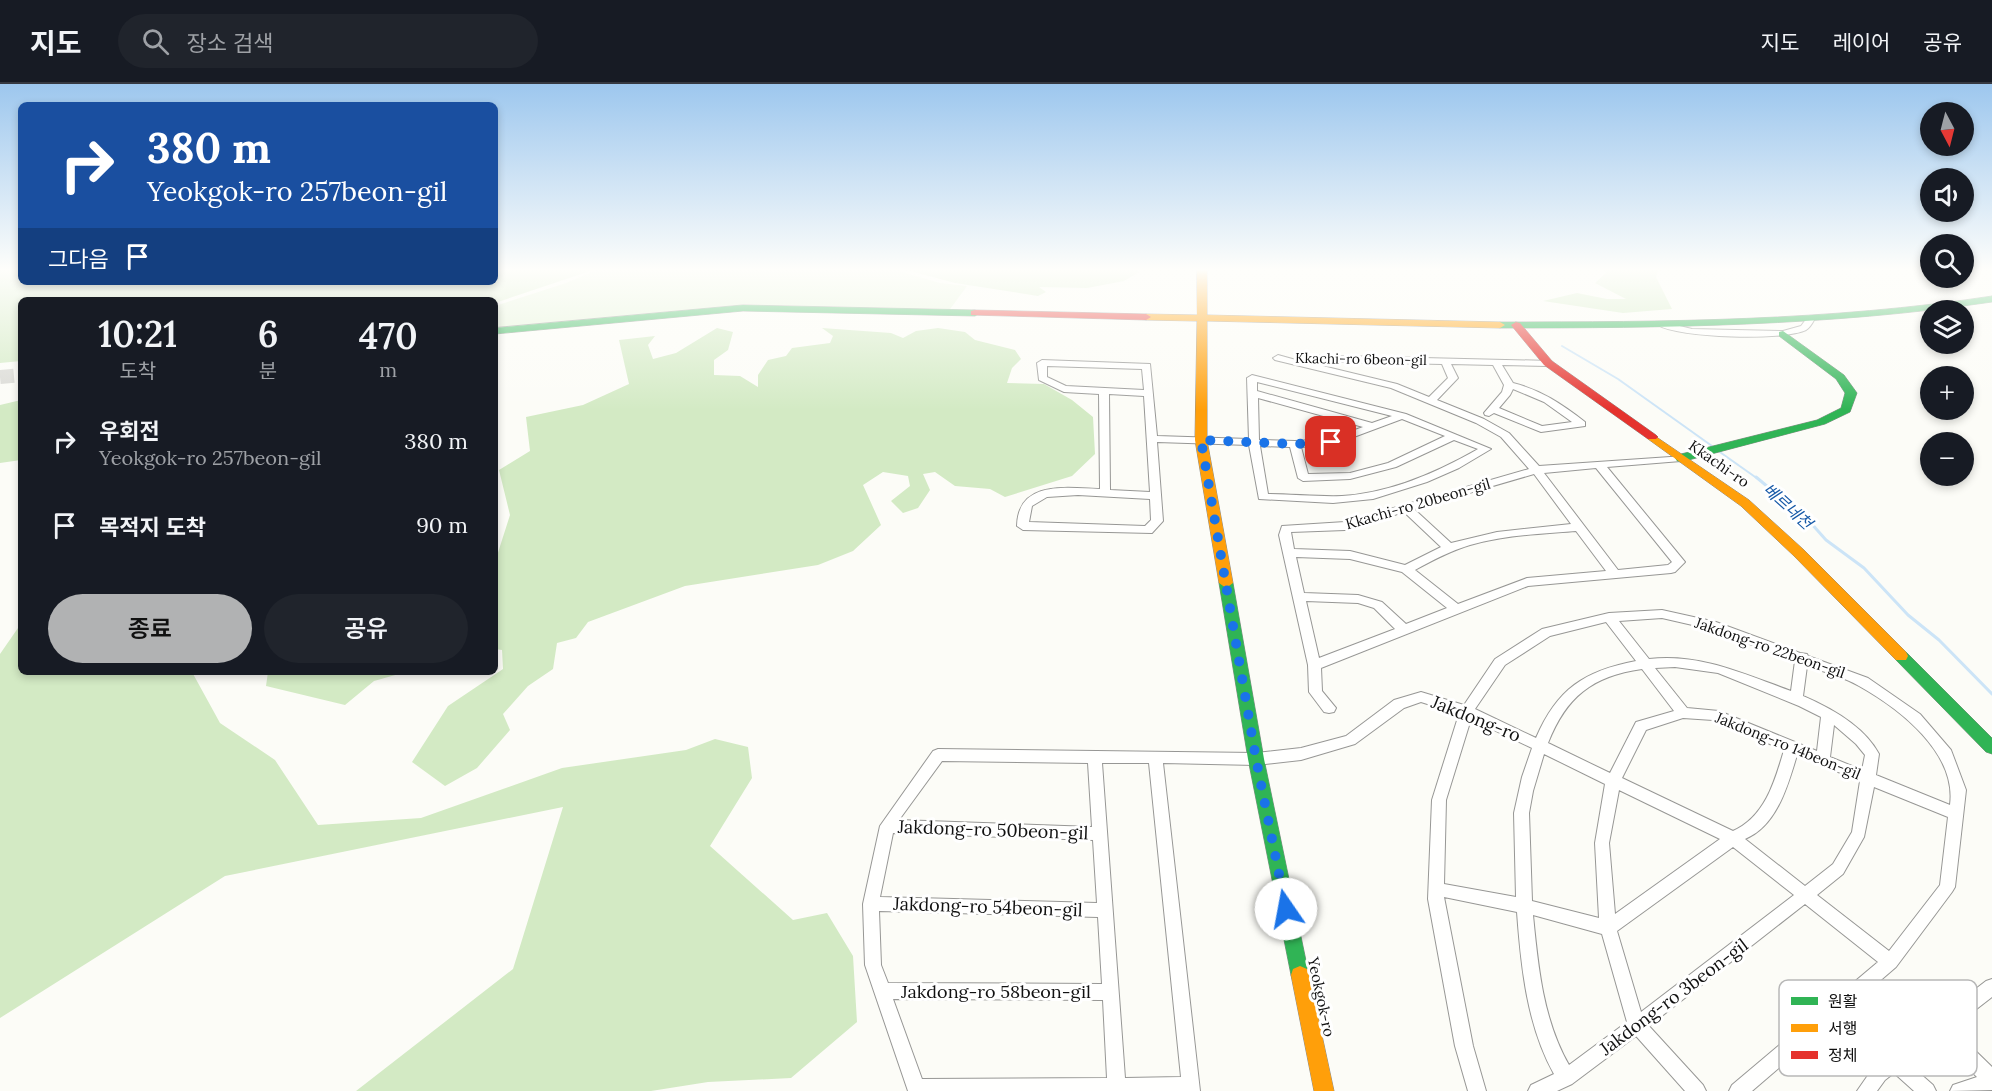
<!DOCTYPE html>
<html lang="ko">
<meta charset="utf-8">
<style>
:root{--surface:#171b24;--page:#20242c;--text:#f1f3f6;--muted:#9ea1a6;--line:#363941;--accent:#b1b2b3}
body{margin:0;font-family:Lora,"Noto Sans KR",serif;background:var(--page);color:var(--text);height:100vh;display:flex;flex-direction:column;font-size:22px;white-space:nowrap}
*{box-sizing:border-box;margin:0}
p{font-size:20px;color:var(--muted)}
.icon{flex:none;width:33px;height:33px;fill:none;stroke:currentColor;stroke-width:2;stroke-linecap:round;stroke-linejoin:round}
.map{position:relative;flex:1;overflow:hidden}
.drawer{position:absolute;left:18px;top:213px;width:480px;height:378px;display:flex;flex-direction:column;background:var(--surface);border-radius:9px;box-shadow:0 3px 9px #0003}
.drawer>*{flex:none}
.hud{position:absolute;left:18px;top:18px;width:480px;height:183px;border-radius:9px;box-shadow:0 3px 9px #0003;background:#1a4fa0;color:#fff;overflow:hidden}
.needle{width:39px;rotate:173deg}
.controls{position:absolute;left:1920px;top:18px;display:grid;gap:12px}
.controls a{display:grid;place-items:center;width:54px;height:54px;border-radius:50%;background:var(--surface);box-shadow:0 3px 9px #0003;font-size:30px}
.pin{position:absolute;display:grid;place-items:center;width:51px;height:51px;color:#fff;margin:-26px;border-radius:12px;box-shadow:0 3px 9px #0006}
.me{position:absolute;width:66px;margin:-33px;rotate:348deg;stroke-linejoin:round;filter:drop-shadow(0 0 4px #0008)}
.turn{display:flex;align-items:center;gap:21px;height:126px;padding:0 30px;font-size:27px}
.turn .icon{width:78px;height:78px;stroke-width:2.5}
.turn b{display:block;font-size:42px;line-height:51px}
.then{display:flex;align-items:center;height:57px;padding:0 30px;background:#0003;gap:12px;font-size:22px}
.eta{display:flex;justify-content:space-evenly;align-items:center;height:102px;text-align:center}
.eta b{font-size:36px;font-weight:600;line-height:42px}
.cta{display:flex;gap:12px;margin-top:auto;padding:12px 30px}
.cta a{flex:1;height:69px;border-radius:36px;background:var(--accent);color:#111;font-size:24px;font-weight:600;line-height:69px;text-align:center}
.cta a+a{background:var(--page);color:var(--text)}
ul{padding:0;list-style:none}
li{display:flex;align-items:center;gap:18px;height:84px;padding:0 30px}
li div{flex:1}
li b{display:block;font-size:22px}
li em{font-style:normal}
header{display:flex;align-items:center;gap:36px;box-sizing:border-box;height:84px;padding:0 30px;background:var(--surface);border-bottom:2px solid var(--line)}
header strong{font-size:28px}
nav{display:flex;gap:33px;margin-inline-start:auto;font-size:21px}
.search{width:420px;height:54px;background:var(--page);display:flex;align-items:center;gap:15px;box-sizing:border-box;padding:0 21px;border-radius:33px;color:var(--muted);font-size:22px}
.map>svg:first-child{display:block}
</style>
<header>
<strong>지도</strong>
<div class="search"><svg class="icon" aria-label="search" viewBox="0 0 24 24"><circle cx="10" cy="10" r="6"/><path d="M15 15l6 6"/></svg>장소 검색</div>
<nav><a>지도</a><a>레이어</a><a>공유</a></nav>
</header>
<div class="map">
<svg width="1992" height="1007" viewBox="0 0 1992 1007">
<rect width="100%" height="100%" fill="#fcfcf7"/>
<path fill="#e4f3d7" d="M 599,185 L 892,185 L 940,199 L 967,202 L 948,228 L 743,224 L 495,247 L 495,222 L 566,199 Z"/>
<path fill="#d3eac4" d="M 0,185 L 21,185 L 21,198 L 495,198 L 495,185 L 596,185 L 495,219 L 495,216 L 21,216 L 21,277 L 0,279 Z
M 903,185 L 1138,185 L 1139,188 L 1124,197 L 1087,204 L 1039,203 L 1046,208 L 1038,212 L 955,199 Z
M 1598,185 L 1659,185 L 1656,193 L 1672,225 L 1623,229 L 1543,217 L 1577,209 L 1607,215 L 1626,215 L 1595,199 L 1607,188 Z
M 717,244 L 733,248 L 728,266 L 714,276 L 714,291 L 740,292 L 758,303 L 758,291 L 768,276 L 786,272 L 792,264 L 830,259 L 833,252 L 822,244 L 891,249 L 903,254 L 916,247 L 938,244 L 965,248 L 975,256 L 1015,266 L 1021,275 L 1012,284 L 1007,299 L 1044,300 L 1072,316 L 1093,333 L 1095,370 L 1072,392 L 1005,413 L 990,405 L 955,402 L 935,388 L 923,390 L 930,406 L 918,424 L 903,429 L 891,417 L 910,402 L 908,392 L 883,388 L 863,401 L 881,441 L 853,467 L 818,481 L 685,502 L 588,538 L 576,554 L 557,559 L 553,585 L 528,602 L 503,630 L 510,646 L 477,684 L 445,702 L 412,678 L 448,622 L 503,585 L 502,566 L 495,565 L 495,478 L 510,431 L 499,386 L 530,367 L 526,333 L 583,321 L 629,300 L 619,256 L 655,252 L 648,261 L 653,275 L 676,269 Z
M 21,316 L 21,376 L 0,379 L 0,321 Z
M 21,543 L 21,588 L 192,588 L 220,639 L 275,676 L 318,741 L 421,734 L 562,684 L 686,666 L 715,655 L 748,663 L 752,694 L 710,762 L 793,836 L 827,829 L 853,872 L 857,938 L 791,994 L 708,998 L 651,1007 L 356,1007 L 513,885 L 563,723 L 225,792 L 0,934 L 0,570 L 18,544 Z
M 268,588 L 406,588 L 374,597 L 345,621 L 266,602 Z"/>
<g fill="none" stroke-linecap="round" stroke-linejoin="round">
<path stroke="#cce4f7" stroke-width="2" d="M 1562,262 L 1618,295 L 1712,362
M 1717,366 L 1758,395"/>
<path stroke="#cce4f7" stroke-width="3" d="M 1756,393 L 1810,438 L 1826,456 L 1864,484 L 1908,531 L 1939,556 L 1992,610"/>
<path stroke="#d9d9d4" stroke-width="14" stroke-dasharray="14 7" stroke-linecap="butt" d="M 0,293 L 21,291"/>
<g stroke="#979795" stroke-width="2">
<path id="street" d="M 1810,233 L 1814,236 C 1812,240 1809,244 1806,246 C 1784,257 1678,254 1658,241 L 1663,238 L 1692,245 L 1783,247 L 1801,242 L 1807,234 Z
M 1278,271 L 1296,276 L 1297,272 L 1300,271 L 1551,277 L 1553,279 L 1548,282 L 1502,281 L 1513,299 C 1541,306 1562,320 1585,338 L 1585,342 L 1541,348 L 1494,329 L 1489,332 L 1485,331 L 1484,329 L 1502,308 L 1504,301 L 1493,281 L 1451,280 L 1458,294 L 1437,316 L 1484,335 L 1509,349 L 1539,382 L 1685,372 L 1686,374 L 1685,376 L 1681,377 L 1607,383 L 1685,478 L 1675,488 L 1671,489 L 1528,502 L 1321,584 L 1322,607 L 1336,624 L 1334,628 L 1329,629 L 1324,628 L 1309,608 L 1308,581 L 1279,451 L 1282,442 L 1345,438 L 1529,385 L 1501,353 L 1476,339 L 1391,304 L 1275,276 L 1273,274 ZM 1302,277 L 1442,280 L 1448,294 L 1429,313 L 1397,300 ZM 1513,305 L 1544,318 L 1572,338 L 1542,342 L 1499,324 L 1510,311 ZM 1596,384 L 1672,478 L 1668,481 L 1618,486 L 1544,389 ZM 1534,390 L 1571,440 L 1497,448 L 1451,459 L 1414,425 ZM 1404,428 L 1441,463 L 1405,481 L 1350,467 L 1294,465 L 1291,448 L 1345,446 ZM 1576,447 L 1606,487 L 1527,494 L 1458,520 L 1415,486 C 1433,476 1450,467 1470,461 C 1504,451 1541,450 1576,447 ZM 1296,473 L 1350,475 L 1402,488 L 1447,524 L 1406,540 L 1382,518 L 1358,511 L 1304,509 ZM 1306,517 L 1358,519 L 1374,524 L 1395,545 L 1319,574 Z
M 1042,276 L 1150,280 L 1157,352 L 1249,355 L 1247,294 L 1252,291 L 1406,330 L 1491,365 L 1459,384 L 1427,398 L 1373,415 L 1333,419 L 1259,415 L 1249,361 L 1157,358 L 1163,437 L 1152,449 L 1023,446 L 1017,442 C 1018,396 1066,404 1100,405 L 1099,310 L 1064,308 L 1039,296 L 1037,279 ZM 1047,282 L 1142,285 L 1144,306 L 1066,302 L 1047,293 ZM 1257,298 L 1392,332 L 1372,339 L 1257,307 ZM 1109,310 L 1144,312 L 1150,408 L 1110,406 ZM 1258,314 L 1363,343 L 1330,355 L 1295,357 L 1259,356 ZM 1402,335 L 1445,352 L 1388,379 L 1350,389 L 1308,390 L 1301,363 L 1335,360 ZM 1454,356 L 1478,365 C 1436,389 1390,409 1342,412 C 1318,413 1293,410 1268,410 L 1260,362 L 1290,363 L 1298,394 L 1303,397 L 1350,395 L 1396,383 ZM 1078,411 L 1150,415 L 1151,436 L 1145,442 L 1029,438 L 1032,422 L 1047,413 Z
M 1662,526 L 1716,538 L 1800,569 L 1807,570 L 1808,572 L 1868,594 L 1920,630 L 1951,666 L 1966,706 L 1955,803 L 1952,808 L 1896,883 L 1752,1007 L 1729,1007 L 1732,1001 L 1878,878 L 1805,820 L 1649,942 L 1703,1001 L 1706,1007 L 1685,1007 L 1636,952 L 1572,1000 L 1557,1007 L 1528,1007 L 1531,1001 L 1554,990 C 1527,942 1521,883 1517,828 L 1444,813 L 1473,962 L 1486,1007 L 1468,1007 L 1455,962 L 1428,815 L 1432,716 L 1459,630 L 1421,618 L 1404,624 L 1355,660 L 1301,676 L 1256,681 L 1163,679 L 1200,1007 L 908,1007 L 865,881 L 863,820 L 880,742 L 933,667 L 938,665 L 1256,669 L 1301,664 L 1346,652 L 1394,616 L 1421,608 L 1464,621 L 1495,575 L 1542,545 L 1609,529 ZM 1662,534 L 1710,545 L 1795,577 L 1791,607 C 1744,590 1700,569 1649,575 L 1619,537 ZM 1606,538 L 1636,577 C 1584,587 1557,605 1536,654 L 1475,625 L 1505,581 L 1550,552 ZM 1807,582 C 1824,588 1844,593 1859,602 C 1900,625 1957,669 1950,721 L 1876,691 L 1879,670 C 1864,642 1831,624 1803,612 ZM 1675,583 L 1718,589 L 1799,622 L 1821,633 L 1817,667 L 1719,627 L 1687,624 L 1655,584 ZM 1642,585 L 1674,627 L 1636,638 L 1610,689 L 1548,659 C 1566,613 1592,592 1642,585 ZM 1683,634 L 1713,636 L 1784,666 C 1775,697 1765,733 1733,747 L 1622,694 L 1646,646 ZM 1471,635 L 1532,664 L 1522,693 L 1514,729 L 1516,813 L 1444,800 L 1446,716 ZM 1834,641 L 1856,660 L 1865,671 L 1862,686 L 1830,673 ZM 1544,670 L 1605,700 L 1595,759 L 1599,834 L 1532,817 L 1529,729 L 1533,707 ZM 1797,671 L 1860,697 L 1852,748 L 1833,780 L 1805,802 L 1745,755 C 1777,742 1788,701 1797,671 ZM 942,677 L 1088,679 L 1092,743 L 899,736 ZM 1102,679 L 1149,679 L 1181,993 L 1125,994 ZM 1874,703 L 1948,733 L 1940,801 L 1889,867 L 1817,811 L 1843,790 L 1864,753 ZM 1619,706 L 1720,755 L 1615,830 L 1609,759 ZM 893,749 L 1093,756 L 1097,819 L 880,813 ZM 1733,763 L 1794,811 L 1641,928 L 1617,847 ZM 879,827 L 1098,833 L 1102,900 L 888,899 L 881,881 ZM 1533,831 L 1602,850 L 1627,938 L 1569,981 C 1543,936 1538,882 1533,831 ZM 893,915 L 1103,916 L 1107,994 L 922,995 Z
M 1992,895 L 1992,913 L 1952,944 L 1992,983 L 1992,1006 L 1950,1007 L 1953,1001 L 1977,993 L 1938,955 L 1908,979 L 1933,1001 L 1936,1007 L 1914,1007 L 1894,989 L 1885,996 L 1877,1007 L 1857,1007 L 1873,984 L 1986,897 Z"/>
</g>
<g stroke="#8d8d8b" stroke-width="1">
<path id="fast" d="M 1992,212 L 1992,218 C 1829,242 1665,244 1500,244 L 1495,241 L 1500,238 C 1665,238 1829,237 1992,212 Z
M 743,221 L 975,226 L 980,229 L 975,232 L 743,227 L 495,250 L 495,244 Z
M 1783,247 L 1844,291 L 1857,309 L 1850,328 L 1825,340 L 1681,378 L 1677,377 L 1675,374 L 1677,371 L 1817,336 L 1841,324 L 1845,309 L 1836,295 L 1779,252 L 1779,248 Z
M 1226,494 L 1233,499 L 1264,675 L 1309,891 L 1307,897 L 1300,900 L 1293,897 L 1291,891 L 1248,675 L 1219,499 Z
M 1901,567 L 1906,568 L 1992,654 L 1992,670 L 1986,668 L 1896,576 L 1894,572 L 1896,568 Z"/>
</g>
<g stroke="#8d8d8b" stroke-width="1">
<path id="slow" d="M 1197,185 L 1207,185 L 1207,231 L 1500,238 L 1505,241 L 1500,244 L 1207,237 L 1207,356 L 1233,499 L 1226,504 L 1219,499 L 1195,356 L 1197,237 L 1146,236 L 1141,233 L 1146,230 L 1197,231 Z
M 1652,350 L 1749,416 L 1804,466 L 1906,568 L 1908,572 L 1906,576 L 1896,576 L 1794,472 L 1741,422 L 1648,355 L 1646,353 Z
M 1300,882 L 1307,885 L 1309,891 L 1334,1007 L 1314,1007 L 1291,891 L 1293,885 Z"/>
</g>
<g stroke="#8d8d8b" stroke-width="1">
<path id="jam" d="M 975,226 L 1146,230 L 1151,233 L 1146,236 L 971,231 L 971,227 Z
M 1516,238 L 1520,239 L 1552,277 L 1656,351 L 1658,353 L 1656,355 L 1648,355 L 1544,281 L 1511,241 Z"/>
</g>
<use href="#street" fill="#fffffe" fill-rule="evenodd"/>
<use href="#fast" fill="#30b455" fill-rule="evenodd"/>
<use href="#slow" fill="#ff9f0a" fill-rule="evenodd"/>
<use href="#jam" fill="#e5322d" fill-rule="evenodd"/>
</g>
<linearGradient id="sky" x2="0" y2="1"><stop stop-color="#9dc7ee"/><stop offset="0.57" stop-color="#fefefb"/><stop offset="1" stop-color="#fefefb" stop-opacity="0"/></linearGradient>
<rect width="1992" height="326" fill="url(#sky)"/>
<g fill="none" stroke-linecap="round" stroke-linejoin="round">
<path stroke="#1a73e8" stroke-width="10" stroke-dasharray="0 18" d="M 1286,825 L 1256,675 L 1201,356 L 1295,360 L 1331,358"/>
</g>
<g text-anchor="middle" stroke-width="6" stroke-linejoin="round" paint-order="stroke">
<g font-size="14" fill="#111" stroke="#fff">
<text transform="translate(1361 275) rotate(1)" y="5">Kkachi-ro 6beon-gil</text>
</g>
<g font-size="15" fill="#111" stroke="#fff">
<text transform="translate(1719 380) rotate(35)" y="5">Kkachi-ro</text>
<text transform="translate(1418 420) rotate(-16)" y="5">Kkachi-ro 20beon-gil</text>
<text transform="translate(1770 564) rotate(19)" y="5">Jakdong-ro 22beon-gil</text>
<text transform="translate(1788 662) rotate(22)" y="5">Jakdong-ro 14beon-gil</text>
<text transform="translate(1321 913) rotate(78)" y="5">Yeokgok-ro</text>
</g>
<g font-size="16" font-style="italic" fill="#1659a7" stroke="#fff">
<text transform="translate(1788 422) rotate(42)" y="6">베르네천</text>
</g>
<g font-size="18" fill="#111" stroke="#fff">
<text transform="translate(1476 635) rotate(22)" y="6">Jakdong-ro</text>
<text transform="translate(993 746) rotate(2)" y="6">Jakdong-ro 50beon-gil</text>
<text transform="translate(988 823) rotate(2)" y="6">Jakdong-ro 54beon-gil</text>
<text x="996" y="914">Jakdong-ro 58beon-gil</text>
<text transform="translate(1674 913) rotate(-37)" y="6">Jakdong-ro 3beon-gil</text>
</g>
</g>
<rect x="1779" y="896" width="198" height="96" rx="9" fill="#fff" stroke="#b8b8b8" stroke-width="1.5"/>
<rect x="1791" y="913" width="27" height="8" fill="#30b455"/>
<rect x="1791" y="940" width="27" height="8" fill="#ff9f0a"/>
<rect x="1791" y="967" width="27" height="8" fill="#e5322d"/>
<g font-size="16" fill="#111">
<text x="1828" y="923">원활</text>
<text x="1828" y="950">서행</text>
<text x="1828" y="977">정체</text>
</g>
</svg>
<div class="controls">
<a><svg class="needle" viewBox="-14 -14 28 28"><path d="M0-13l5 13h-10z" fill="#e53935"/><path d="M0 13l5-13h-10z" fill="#9ea1a6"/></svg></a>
<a><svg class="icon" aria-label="sound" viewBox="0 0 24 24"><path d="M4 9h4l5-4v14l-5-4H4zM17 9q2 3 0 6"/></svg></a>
<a><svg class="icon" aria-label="search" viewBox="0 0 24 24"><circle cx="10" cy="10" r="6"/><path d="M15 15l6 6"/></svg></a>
<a><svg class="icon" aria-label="layers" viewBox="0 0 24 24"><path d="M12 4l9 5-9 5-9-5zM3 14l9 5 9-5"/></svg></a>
<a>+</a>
<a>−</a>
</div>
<div class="pin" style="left:1331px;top:358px;background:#d93025"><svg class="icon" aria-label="arrive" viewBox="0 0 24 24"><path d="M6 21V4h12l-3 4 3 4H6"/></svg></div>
<svg class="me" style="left:1286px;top:825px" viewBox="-20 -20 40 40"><circle r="19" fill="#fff"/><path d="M0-13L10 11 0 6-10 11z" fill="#1a73e8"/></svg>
<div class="hud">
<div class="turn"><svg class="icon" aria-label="right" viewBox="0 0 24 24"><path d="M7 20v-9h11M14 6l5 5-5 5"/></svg><div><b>380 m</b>Yeokgok-ro 257beon-gil</div></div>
<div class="then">그다음<svg class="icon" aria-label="arrive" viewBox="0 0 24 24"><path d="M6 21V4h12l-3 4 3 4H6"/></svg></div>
</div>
<section class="drawer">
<div class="eta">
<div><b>10:21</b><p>도착</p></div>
<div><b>6</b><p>분</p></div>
<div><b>470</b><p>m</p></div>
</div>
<ul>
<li><svg class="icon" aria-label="right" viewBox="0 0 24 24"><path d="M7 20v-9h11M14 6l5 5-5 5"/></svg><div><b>우회전</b><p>Yeokgok-ro 257beon-gil</p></div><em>380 m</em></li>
<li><svg class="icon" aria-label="arrive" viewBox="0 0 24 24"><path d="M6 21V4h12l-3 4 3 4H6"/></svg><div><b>목적지 도착</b></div><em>90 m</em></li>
</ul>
<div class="cta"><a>종료</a><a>공유</a></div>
</section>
</div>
